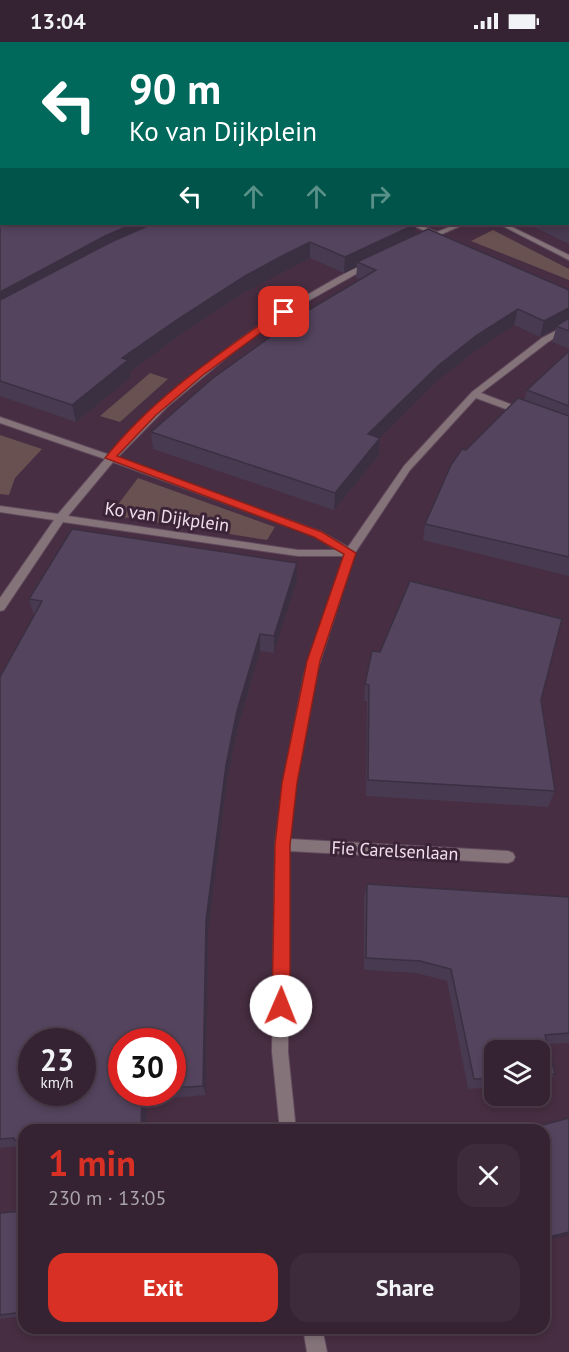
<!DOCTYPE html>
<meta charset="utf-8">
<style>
:root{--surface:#352232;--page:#3d2a3a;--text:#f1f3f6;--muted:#aaa4ac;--line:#4f3f4d;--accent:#d93025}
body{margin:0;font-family:"PT Sans",sans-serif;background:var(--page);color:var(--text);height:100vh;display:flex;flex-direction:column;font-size:22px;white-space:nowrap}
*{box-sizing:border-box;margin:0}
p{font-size:20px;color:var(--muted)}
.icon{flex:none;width:33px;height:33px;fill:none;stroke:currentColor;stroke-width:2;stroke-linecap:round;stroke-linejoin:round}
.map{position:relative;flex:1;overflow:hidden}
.drawer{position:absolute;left:18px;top:1082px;width:532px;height:210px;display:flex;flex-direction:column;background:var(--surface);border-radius:18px;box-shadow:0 3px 9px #0003,0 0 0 2px var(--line)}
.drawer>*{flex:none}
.top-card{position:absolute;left:0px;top:0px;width:570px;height:183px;box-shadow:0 3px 9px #0003,0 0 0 2px var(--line);background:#00695c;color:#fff;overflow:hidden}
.tools{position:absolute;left:484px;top:998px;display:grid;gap:12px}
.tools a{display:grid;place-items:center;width:66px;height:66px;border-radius:12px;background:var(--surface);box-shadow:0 3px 9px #0003,0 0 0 2px var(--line);font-size:30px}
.speed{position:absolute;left:18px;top:986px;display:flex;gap:12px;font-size:30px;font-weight:700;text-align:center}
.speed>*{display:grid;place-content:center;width:78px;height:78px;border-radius:50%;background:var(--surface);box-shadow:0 3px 9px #0003,0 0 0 2px var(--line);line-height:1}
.speed small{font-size:15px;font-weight:400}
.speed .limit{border:9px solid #d22;background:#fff;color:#111}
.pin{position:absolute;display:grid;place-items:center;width:51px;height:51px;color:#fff;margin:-26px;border-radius:12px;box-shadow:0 3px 9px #0006}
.me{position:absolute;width:66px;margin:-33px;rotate:1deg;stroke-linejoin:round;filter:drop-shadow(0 0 4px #0008)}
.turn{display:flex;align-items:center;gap:21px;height:126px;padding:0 30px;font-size:27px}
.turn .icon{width:78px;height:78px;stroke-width:2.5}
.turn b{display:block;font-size:42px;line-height:51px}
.lanes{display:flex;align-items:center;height:57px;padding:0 30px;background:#0003;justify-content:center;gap:30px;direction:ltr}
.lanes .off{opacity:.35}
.round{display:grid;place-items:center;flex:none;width:63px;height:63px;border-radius:18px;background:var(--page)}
.headline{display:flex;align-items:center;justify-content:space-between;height:102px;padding:0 30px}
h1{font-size:36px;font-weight:700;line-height:45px;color:var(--accent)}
.primary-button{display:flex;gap:12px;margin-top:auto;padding:12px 30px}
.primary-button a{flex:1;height:69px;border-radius:18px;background:var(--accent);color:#fff;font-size:24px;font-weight:700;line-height:69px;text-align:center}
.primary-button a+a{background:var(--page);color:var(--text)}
.status{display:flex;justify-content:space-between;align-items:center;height:42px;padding:0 30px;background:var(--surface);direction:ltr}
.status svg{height:16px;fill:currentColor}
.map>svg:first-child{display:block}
</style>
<div class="status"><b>13:04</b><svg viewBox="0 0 49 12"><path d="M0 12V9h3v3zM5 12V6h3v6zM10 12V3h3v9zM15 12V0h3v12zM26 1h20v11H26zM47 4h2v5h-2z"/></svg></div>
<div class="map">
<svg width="569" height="1310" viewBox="0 0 569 1310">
<rect width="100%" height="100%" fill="#472e42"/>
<path fill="#695051" d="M 493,188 L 569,227 L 569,238 L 471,199 Z
M 150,331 L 168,337 L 120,380 L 100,374 Z
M 0,393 L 42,407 L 15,436 L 9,453 L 0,452 Z
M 138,436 L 275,485 L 267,498 L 110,473 Z"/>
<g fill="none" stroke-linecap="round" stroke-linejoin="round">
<g stroke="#624a5d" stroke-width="2">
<path id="minor" d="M 13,0 L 22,0 L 8,2 Z
M 0,2 L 2,2 L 2,4 L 0,4 Z
M 410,182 L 417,182 L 437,190 L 457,182 L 465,182 L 442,192 L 443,195 L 436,194 L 422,198 L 422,196 L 431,192 Z
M 499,182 L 506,182 L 569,213 L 569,218 Z
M 367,220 L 374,222 L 285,272 L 244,301 L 167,365 L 117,416 L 322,490 L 348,505 L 404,424 L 472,350 L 542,296 L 569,282 L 569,287 L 548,300 L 481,351 L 528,369 L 528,373 L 522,373 L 476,356 L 410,428 L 355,511 L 316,633 L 295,741 L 289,797 L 508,809 L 513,811 L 515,815 L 513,819 L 508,821 L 289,809 L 288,1010 L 296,1088 L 280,1088 L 272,1010 L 275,803 L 283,741 L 304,633 L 344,514 L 298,514 L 63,480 L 4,568 L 0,569 L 0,556 L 54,478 L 0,470 L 0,464 L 58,472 L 105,417 L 0,381 L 0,375 L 110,413 C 185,331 269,270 367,220 ZM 113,420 L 314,494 L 336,508 L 298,508 L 68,474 Z
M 303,1286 L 322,1286 L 327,1310 L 307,1310 Z"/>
</g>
<use href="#minor" fill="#847479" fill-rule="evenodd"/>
</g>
<path fill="#483a51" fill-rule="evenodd" d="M 220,0 L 569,0 L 569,202 L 528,182 L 568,182 L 568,2 L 224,2 Z
M 0,113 L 2,182 L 415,193 L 569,248 L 569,307 L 552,300 L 556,287 L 540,295 L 514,283 L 474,310 L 437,339 L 380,396 L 379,413 L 334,468 L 153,407 L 151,390 L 360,237 L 356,236 L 357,225 L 344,231 L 310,216 L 245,250 L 180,293 L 130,330 L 131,335 L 76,380 L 0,354 Z
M 569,309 L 569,534 L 423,498 L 425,482 L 466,408 L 524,358 L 527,348 Z
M 297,521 L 297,538 L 274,611 L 260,609 L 238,685 L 227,738 L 208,891 L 206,1053 L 147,1058 L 24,1088 L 24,1106 L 20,1104 L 0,1106 L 0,635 L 34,574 L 29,557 ZM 172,999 L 172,1050 L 122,1050 Z
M 365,642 L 541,658 L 555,749 L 548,765 L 366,754 L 367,659 L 364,659 Z
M 367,842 L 569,855 L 569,1001 L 547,1002 L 555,1032 L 547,1042 L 540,1042 L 540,1008 L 495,1008 L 495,1045 L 468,1047 L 447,939 L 416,931 L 364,928 L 364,855 Z
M 24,1169 L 24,1274 L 0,1277 L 0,1171 Z"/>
<path fill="#3b3042" d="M 133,182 L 169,182 L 0,268 L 0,250 L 105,194 Z
M 416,182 L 414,197 L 357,220 L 357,225 L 344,231 L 345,215 Z
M 310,200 L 310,216 L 245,250 L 180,293 L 130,330 L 131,335 L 76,380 L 72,363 L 122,316 L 178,277 L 245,234 Z
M 569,266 L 569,280 L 556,284 L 556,287 L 540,295 L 544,279 Z
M 518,267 L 514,283 L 474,310 L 437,339 L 367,409 L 368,392 L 439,323 L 477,293 Z
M 380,396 L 379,413 L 334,468 L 335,451 Z
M 297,521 L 297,538 L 274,611 L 274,594 Z
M 260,592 L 260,609 L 238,685 L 227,738 L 208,891 L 206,1053 L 203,1044 L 206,878 L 226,723 L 237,669 Z
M 142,1050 L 147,1058 L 146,1088 L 141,1088 Z
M 569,1190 L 569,1193 L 544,1199 L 544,1196 Z"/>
<path fill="#54445e" stroke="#3b3042" stroke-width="1.5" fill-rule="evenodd" d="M 248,0 L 569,0 L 569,185 L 561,182 L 568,182 L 568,2 L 252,2 Z
M 0,113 L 2,113 L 2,182 L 133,182 L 105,194 L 0,250 Z
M 152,182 L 416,182 L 345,215 L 310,200 L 282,214 L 245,234 L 178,277 L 122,316 L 128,318 L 72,363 L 0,339 L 0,258 L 111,200 Z
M 428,187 L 569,248 L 569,266 L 544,279 L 518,267 L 477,293 L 439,323 L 368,392 L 380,396 L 335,451 L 151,390 L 213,336 L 302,272 L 376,228 L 357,220 Z
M 569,276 L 569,289 L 556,284 Z
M 569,309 L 569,364 L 527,348 Z
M 518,356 L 569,374 L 569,515 L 425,482 L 451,423 L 462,407 L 466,408 Z
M 72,487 L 297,521 L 274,594 L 260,592 L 237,669 L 226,723 L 206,878 L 203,1044 L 172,1046 L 172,999 L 122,999 L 122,1050 L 142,1050 L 141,1088 L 24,1088 L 24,1098 L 14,1098 L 14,1096 L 0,1097 L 0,635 L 42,559 L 29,557 ZM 32,999 L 82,999 L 82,1050 L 32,1050 Z
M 410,539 L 562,577 L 541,658 L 555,749 L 368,738 L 369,643 L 365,642 L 372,609 L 380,610 Z
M 367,842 L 569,855 L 569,991 L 545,993 L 555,1032 L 540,1033 L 540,1008 L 495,1008 L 495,1036 L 474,1037 L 451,927 L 420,919 L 366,916 Z
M 569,1076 L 569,1190 L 544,1196 L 544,1088 L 524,1088 Z
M 24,1169 L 24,1270 L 0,1273 L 0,1171 Z"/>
<path fill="#d93025" stroke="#8d1f18" stroke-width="1.5" d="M 281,268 L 289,270 L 203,333 L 156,373 L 117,414 L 322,490 L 356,511 L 320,619 L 297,741 L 290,803 L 290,964 L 287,970 L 281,973 L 275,970 L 272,964 L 275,803 L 282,741 L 307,619 L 344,512 L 314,495 L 105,416 C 153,355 219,312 281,268 Z"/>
<g text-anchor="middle" stroke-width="6" stroke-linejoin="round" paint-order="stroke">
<g font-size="18" fill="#f0e0ed" stroke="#3c2438">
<text transform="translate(167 475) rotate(8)" y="6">Ko van Dijkplein</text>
<text transform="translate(395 809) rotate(3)" y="6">Fie Carelsenlaan</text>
</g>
</g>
</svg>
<div class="tools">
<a><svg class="icon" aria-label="layers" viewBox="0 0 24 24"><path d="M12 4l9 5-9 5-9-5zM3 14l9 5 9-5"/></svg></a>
</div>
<div class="speed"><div>23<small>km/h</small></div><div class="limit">30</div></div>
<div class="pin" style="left:284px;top:270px;background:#d93025"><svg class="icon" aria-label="arrive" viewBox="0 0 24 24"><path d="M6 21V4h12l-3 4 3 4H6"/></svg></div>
<svg class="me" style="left:281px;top:964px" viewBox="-20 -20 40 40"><circle r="19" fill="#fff"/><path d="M0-13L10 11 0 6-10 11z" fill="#d93025"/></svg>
<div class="top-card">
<div class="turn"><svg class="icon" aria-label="left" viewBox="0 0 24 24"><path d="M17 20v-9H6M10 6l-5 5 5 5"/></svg><div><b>90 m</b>Ko van Dijkplein</div></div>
<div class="lanes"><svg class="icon" aria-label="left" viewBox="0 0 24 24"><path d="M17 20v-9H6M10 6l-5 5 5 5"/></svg><svg class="icon off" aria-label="ahead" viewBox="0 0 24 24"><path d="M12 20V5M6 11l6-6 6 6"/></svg><svg class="icon off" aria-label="ahead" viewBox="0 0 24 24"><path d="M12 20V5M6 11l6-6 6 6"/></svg><svg class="icon off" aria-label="right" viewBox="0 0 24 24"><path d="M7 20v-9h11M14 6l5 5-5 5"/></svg></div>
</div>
<section class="drawer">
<div class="headline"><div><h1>1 min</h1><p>230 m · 13:05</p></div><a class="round"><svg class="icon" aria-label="close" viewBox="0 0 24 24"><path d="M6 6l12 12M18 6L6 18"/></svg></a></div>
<div class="primary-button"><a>Exit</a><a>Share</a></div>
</section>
</div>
